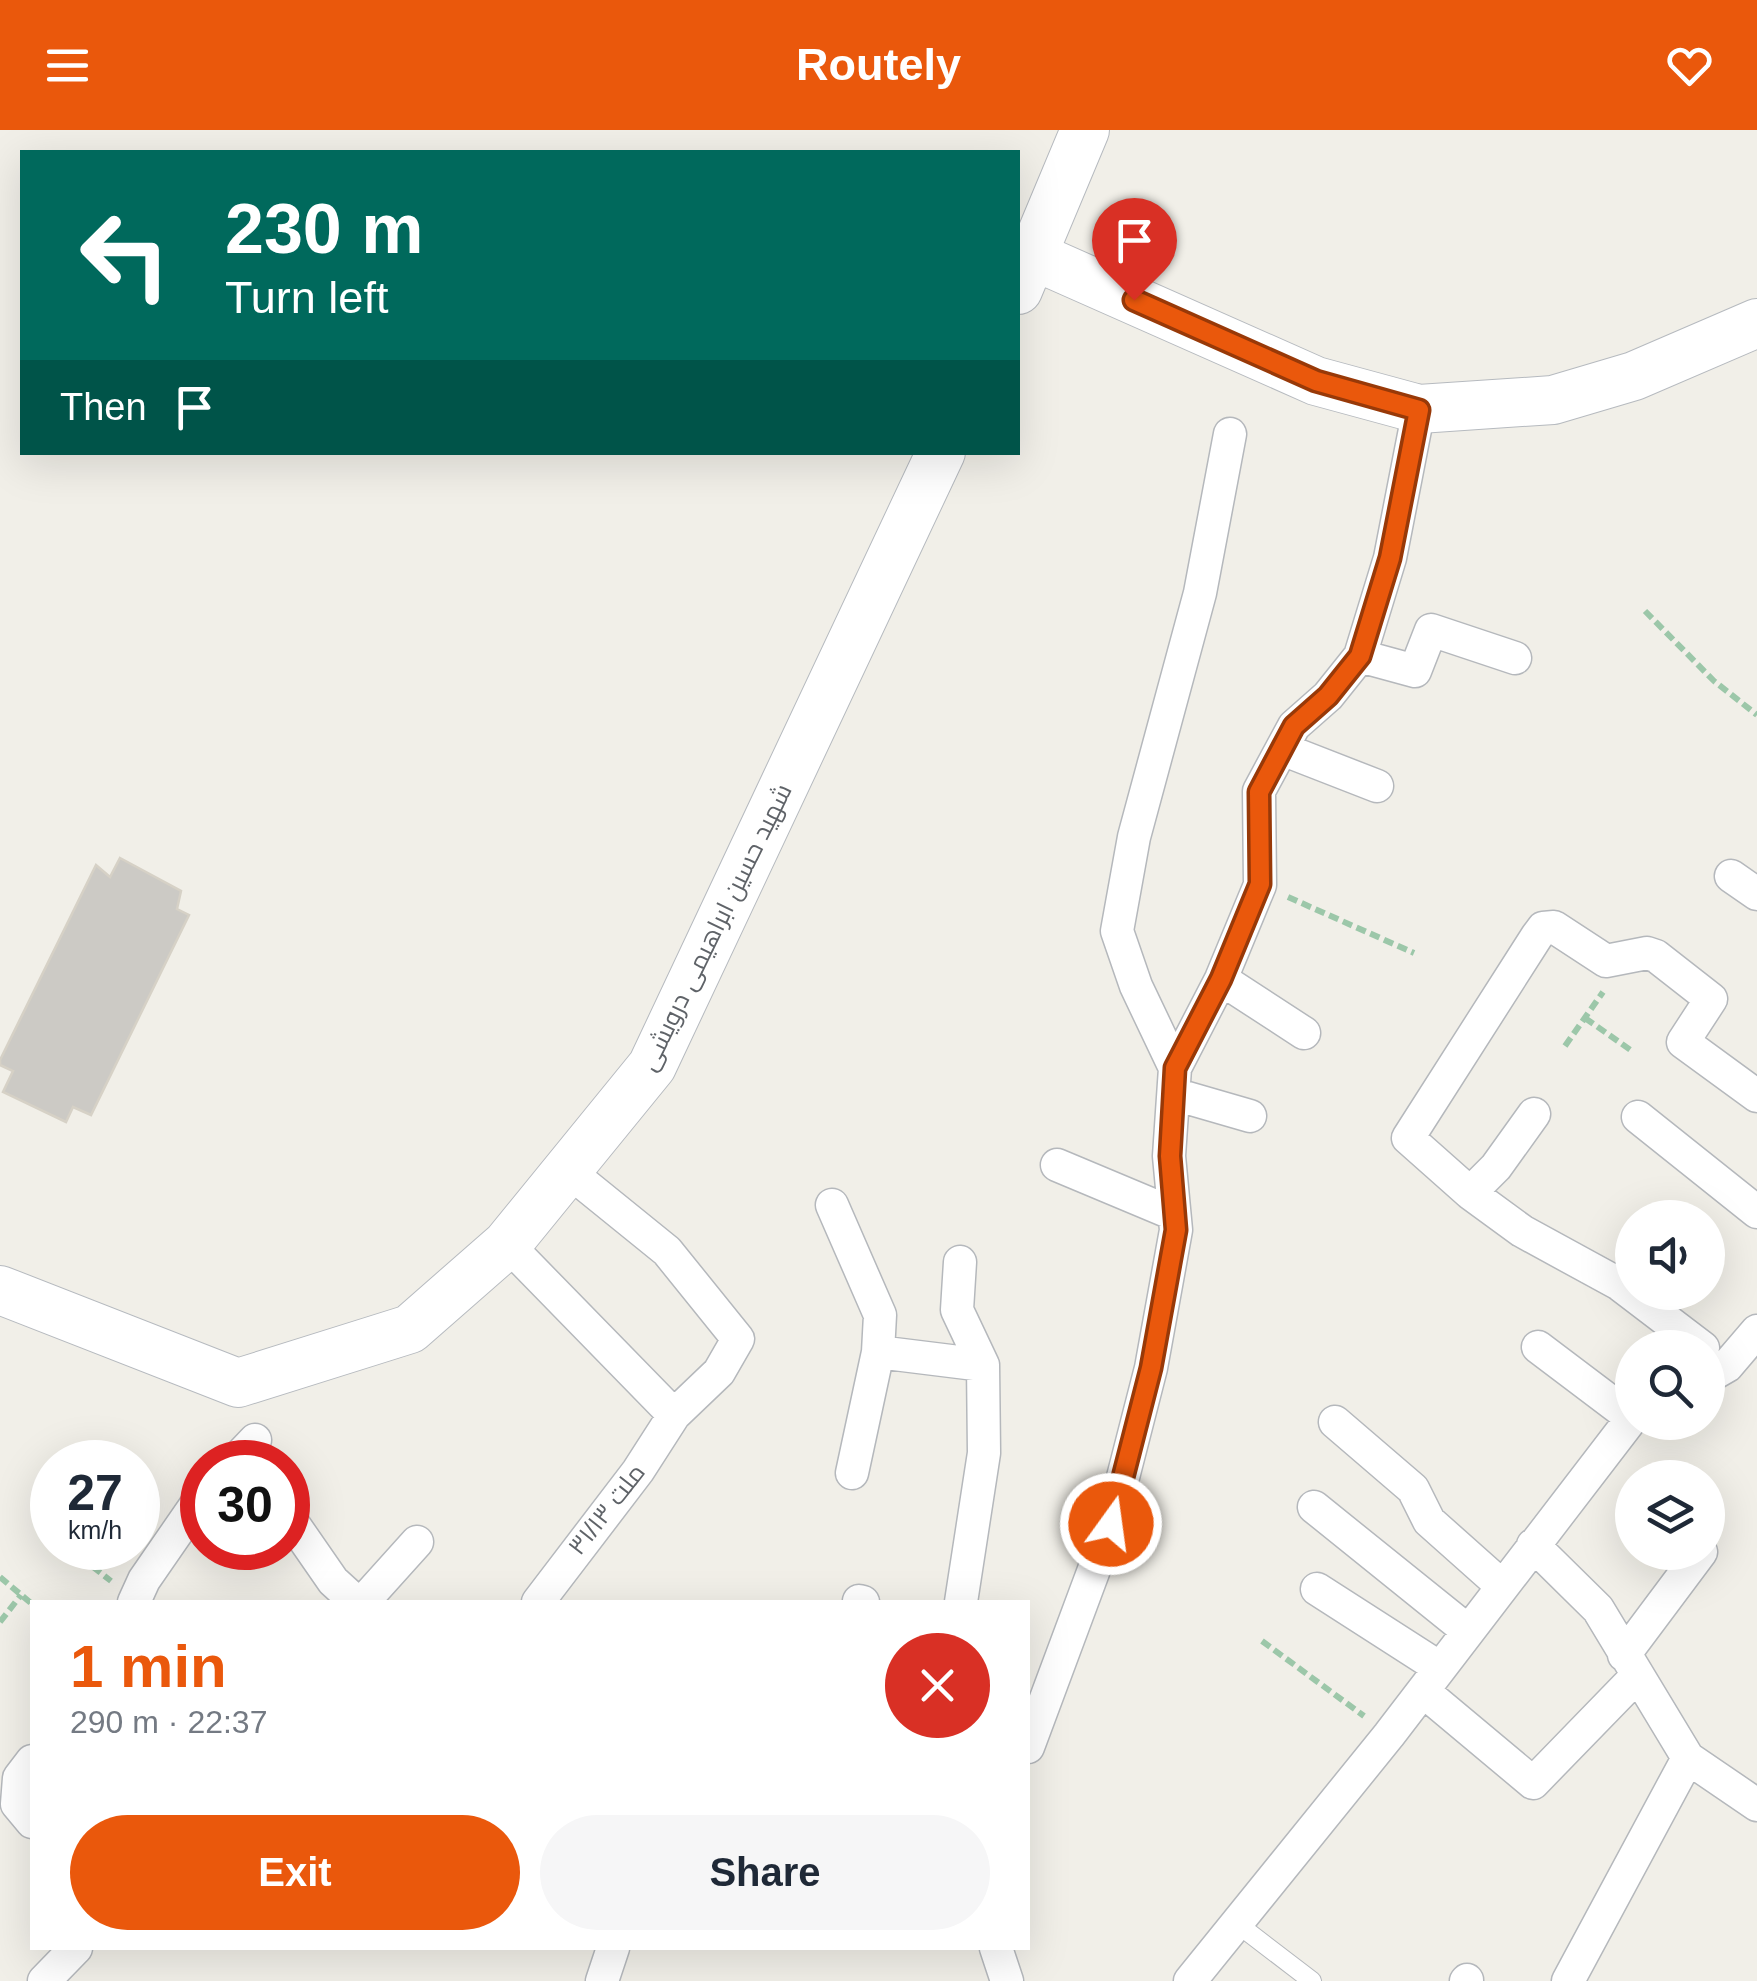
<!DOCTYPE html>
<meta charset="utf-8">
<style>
:root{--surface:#fff;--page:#f6f6f7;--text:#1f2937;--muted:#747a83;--accent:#ea580c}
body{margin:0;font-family:Helvetica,Cairo,sans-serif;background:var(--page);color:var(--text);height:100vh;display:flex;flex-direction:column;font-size:38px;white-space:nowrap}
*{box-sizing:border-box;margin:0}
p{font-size:32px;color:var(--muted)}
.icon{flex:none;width:55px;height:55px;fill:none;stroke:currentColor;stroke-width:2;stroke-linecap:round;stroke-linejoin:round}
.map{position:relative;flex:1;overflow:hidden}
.drawer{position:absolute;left:30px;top:1470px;width:1000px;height:350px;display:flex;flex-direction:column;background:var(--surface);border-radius:0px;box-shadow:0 10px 40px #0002}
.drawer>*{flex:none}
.guide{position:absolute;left:20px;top:20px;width:1000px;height:305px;border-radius:0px;box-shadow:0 10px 40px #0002;background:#00695c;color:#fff;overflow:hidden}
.tools{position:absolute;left:1615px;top:1070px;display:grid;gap:20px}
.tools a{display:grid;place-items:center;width:110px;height:110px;border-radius:50%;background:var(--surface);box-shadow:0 10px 40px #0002;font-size:50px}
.speed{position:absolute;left:30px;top:1310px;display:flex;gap:20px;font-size:50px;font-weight:700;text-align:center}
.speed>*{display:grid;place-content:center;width:130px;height:130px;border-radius:50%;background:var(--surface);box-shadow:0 10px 40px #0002;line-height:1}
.speed small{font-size:25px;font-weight:400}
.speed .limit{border:15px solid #d22;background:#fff;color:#111}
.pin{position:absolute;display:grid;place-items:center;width:85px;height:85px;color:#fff;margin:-102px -42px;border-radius:50% 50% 50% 0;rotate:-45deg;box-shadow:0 0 10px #0007}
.pin .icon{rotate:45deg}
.me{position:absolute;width:110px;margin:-55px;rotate:14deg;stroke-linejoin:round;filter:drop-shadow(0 0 8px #0008)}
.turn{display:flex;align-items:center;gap:35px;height:210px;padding:0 40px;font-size:45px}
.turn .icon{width:130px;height:130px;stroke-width:2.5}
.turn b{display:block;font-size:70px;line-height:85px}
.then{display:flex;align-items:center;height:95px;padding:0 40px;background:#0003;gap:20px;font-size:38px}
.round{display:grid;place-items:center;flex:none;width:105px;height:105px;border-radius:52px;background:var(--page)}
.summary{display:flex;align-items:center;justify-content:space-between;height:170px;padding:0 40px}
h1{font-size:60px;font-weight:700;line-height:75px;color:var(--accent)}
.primary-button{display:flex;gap:20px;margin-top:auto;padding:20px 40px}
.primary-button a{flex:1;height:115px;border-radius:60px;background:var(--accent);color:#fff;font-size:40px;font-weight:700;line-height:115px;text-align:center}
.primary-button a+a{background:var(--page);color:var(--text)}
header{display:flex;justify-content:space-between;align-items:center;height:130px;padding:0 40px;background:var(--accent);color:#fff;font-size:45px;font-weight:700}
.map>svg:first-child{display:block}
</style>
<header><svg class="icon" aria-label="menu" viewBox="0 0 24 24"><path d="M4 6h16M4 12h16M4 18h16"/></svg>Routely<svg class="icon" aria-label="heart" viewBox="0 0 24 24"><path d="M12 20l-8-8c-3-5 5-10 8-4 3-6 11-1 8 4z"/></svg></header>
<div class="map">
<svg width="1757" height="1851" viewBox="0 0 1757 1851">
<rect width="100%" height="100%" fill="#f1efe8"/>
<path fill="#cccac5" stroke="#d6d1c6" stroke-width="2.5" d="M 120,728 L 181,761 L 177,779 L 189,785 L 91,985 L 73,977 L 66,992 L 3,962 L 13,941 L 0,935 L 0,930 L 96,735 L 110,747 Z"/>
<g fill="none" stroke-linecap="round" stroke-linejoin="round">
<g stroke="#b5b8bc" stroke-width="20">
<path id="lane" d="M 1239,1795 L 1312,1851"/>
</g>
<g stroke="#b5b8bc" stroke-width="35">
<path id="street" d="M 1360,526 L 1415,541 L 1431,500 L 1515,528
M 1282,619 L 1377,656
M 1731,746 L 1757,764
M 1221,849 L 1304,903
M 1175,938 L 1136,856 L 1117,801 L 1134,707 L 1200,463 L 1230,304
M 1174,964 L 1250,986
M 1534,984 L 1496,1037 L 1470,1063 L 1522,1101 L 1619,1154 L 1703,1218
M 1638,987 L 1757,1082
M 1057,1035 L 1174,1084
M 1470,1063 L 1408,1008 L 1537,806 L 1543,798 L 1554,797 L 1606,831 L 1647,823 L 1656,826 L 1711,869 L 1683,912 L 1757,966
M 832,1075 L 880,1185 L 878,1222 L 852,1343
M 507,1114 L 674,1285
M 960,1132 L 957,1180 L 983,1235 L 984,1323 L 961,1472
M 1538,1217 L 1632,1288
M 878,1222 L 983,1235
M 1708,1247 L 1727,1236 L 1757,1201
M 1335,1292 L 1413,1359 L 1429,1391 L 1502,1456
M 234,1332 L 255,1310
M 1314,1377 L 1468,1501
M 288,1386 L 333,1451 L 356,1472
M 1533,1415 L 1598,1479 L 1688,1628 L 1757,1675
M 1317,1459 L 1440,1538
M 859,1471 L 863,1472
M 134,1472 L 144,1450 L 202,1366
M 363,1472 L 417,1412
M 538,1472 L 638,1341 L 674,1285 L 719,1242 L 738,1209 L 667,1121 L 567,1040
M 1624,1525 L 1701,1422
M 1423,1561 L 1533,1653 L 1637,1546
M 1028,1617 L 1111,1394 L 1151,1238 L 1176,1100 L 1169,1026 L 1175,938 L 1221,849 L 1260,755 L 1259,661 L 1294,596 L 1328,566 L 1360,526 L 1390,428 L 1419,279
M 32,1631 L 19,1648 L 17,1674 L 32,1692
M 996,1818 L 1007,1851
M 44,1851 L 76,1818
M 602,1851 L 613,1818
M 1190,1851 L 1389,1605 L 1632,1288
M 1466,1851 L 1467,1850
M 1568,1851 L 1688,1628"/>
</g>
<g stroke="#b6babf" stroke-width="50">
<path id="secondary" d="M 1034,126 L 1316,251 L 1419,279 L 1553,270 L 1634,246 L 1757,193
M 1018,160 L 1085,0
M 0,1160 L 238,1253 L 410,1199 L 507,1114 L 652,936 L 941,322"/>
</g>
<path stroke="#9cc7a9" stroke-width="6" stroke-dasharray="10 5" stroke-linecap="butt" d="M 1645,481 L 1714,551 L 1757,585
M 1288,767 L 1414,823
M 1585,888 L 1632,921
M 1565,916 L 1603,862
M 49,1402 L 52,1404
M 69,1418 L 111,1451
M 0,1447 L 32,1474
M 0,1492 L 21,1465
M 1262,1511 L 1364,1586"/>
<use href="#lane" stroke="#fff" stroke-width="18"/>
<use href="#street" stroke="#fff" stroke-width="32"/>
<use href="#secondary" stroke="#fff" stroke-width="48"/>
</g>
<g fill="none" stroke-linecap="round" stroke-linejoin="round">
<g stroke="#983908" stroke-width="25">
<path id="route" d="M 1111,1394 L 1151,1238 L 1176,1100 L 1170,1026 L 1175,938 L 1221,849 L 1260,754 L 1259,662 L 1294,596 L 1328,566 L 1360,526 L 1390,428 L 1419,280 L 1316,251 L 1134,170"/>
</g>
<use href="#route" stroke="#ea580c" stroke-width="18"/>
</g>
<g text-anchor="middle" stroke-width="8" stroke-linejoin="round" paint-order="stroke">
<g font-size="25" fill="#5f6368" stroke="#fff">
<text transform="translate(715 797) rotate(-64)" y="9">شهید حسین ابراهیمی درویشی</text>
<text transform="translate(606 1379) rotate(-52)" y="9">ملت ۳۱/۱۳</text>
</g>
</g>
</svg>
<div class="tools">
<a><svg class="icon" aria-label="sound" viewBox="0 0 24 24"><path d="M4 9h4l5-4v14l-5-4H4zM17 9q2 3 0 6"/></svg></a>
<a><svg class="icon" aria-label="search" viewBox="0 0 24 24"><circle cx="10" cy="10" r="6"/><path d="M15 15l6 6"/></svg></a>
<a><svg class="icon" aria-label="layers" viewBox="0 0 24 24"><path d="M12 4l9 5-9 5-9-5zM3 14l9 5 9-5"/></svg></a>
</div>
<div class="speed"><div>27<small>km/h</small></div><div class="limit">30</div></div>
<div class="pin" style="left:1134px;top:170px;background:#d93025"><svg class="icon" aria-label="arrive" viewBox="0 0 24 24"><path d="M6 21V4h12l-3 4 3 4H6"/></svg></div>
<svg class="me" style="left:1111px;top:1394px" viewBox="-20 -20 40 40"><circle r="17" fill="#ea580c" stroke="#fff" stroke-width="3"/><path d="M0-11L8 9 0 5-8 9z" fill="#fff"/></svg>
<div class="guide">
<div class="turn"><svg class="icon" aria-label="left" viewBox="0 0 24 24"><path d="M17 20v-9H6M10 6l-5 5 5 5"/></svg><div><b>230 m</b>Turn left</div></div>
<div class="then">Then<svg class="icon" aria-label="arrive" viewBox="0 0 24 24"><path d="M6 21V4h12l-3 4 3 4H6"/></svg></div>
</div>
<section class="drawer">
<div class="summary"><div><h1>1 min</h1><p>290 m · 22:37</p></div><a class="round" style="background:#d93025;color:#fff"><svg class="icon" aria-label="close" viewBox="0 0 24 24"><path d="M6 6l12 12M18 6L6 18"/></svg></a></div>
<div class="primary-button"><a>Exit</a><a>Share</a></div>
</section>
</div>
